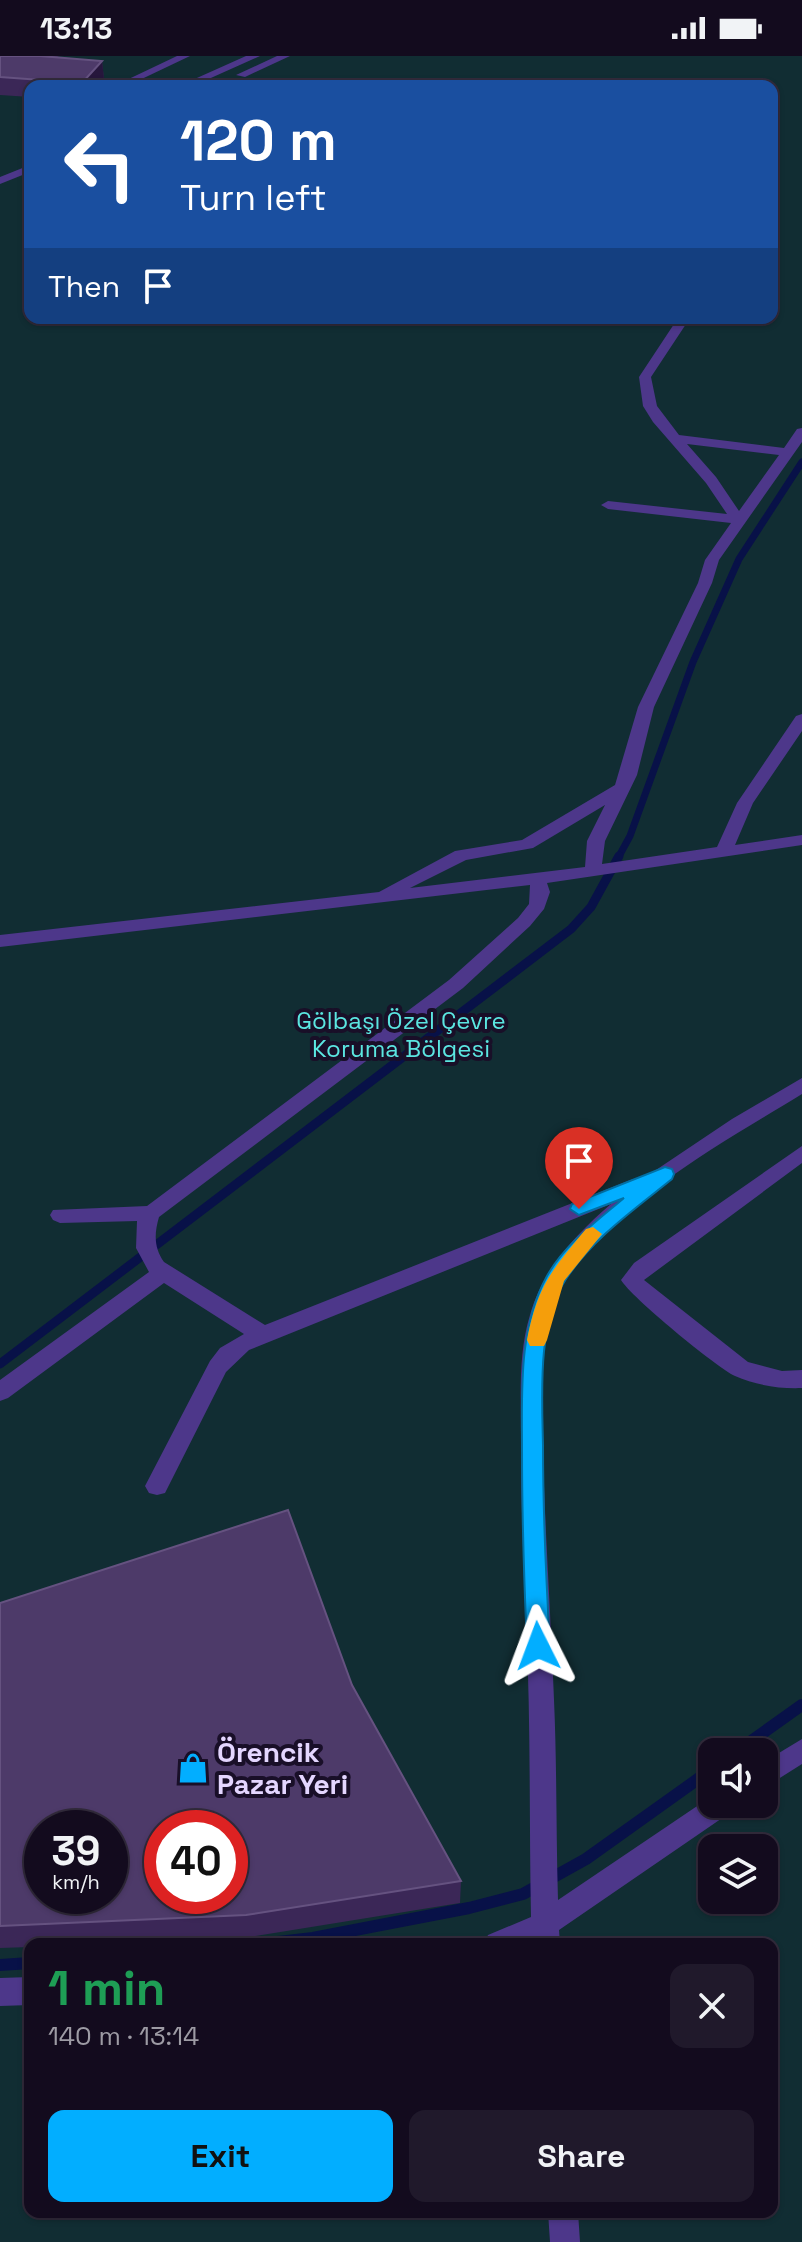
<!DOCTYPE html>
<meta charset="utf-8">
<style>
:root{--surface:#130b1e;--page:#20192b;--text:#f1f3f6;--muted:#9d9ba4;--line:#322b3c;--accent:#02aeff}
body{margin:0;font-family:"Space Grotesk",sans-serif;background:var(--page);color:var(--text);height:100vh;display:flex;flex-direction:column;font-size:30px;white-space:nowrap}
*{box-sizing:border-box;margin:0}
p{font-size:26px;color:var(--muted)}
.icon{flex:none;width:44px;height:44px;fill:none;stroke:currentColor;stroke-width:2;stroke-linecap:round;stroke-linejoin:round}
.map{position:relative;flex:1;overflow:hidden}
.drawer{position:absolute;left:24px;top:1882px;width:754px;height:280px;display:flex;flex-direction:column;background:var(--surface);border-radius:16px;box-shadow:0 2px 6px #0004,0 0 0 2px var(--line)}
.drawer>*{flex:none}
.banner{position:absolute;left:24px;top:24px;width:754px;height:244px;border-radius:16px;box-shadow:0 2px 6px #0004,0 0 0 2px var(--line);background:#1a4fa0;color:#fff;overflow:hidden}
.fabs{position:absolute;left:698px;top:1682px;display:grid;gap:16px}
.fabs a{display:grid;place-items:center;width:80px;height:80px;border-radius:16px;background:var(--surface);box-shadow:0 2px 6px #0004,0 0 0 2px var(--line);font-size:40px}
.speed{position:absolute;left:24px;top:1754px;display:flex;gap:16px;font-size:40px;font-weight:700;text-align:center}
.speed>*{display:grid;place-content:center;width:104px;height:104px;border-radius:50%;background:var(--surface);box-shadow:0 2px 6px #0004,0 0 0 2px var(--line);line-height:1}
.speed small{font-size:20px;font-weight:400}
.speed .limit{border:12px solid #d22;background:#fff;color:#111}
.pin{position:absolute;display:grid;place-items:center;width:68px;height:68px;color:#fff;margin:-82px -34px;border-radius:50% 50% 50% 0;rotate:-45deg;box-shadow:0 0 8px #0007}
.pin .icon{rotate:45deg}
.me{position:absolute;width:88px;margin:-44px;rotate:357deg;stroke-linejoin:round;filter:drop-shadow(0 0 6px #0008)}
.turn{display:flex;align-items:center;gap:28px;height:168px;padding:0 24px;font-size:36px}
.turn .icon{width:104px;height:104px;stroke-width:2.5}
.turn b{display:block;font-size:56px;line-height:68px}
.then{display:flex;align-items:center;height:76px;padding:0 24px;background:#0003;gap:16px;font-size:30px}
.round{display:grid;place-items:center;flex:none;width:84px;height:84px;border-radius:16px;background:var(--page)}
.headline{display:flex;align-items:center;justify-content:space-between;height:136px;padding:0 24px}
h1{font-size:48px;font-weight:700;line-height:60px;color:#1e9e55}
.action{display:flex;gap:16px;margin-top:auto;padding:16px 24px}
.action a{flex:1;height:92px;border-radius:16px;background:var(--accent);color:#111;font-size:32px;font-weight:700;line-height:92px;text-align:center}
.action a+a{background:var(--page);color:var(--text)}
.status{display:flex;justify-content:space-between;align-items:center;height:56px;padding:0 40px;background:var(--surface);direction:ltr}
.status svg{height:22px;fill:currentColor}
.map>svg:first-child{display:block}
</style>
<div class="status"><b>13:13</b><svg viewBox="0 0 49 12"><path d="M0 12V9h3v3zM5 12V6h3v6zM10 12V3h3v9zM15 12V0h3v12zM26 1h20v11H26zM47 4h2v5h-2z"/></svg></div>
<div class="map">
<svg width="802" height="2186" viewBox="0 0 802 2186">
<rect width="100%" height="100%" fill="#190f28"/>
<path fill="#112d33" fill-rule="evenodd" d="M 0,0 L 802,0 L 802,2186 L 0,2186 ZM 30,30 L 772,30 L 772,262 L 30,262 ZM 712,1696 L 764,1696 L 764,1748 L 712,1748 ZM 42,1772 L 110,1772 L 110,1840 L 42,1840 ZM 162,1772 L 230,1772 L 230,1840 L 162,1840 ZM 712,1792 L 764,1792 L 764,1844 L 712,1844 ZM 30,1888 L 772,1888 L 772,2156 L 30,2156 Z"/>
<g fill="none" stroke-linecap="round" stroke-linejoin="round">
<path stroke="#081148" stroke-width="7" d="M 618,802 L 630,780 L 693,606 L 739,503 L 802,406"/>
<path stroke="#081148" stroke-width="9" d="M 0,1308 L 571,873 L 591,851 L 619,800"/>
<path stroke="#081148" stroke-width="12" d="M 736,1696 L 802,1649
M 261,1888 L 313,1882 L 469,1852 L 523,1838 L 586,1803 L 712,1713
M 0,1909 L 30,1907"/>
<path fill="#4d378a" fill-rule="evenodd" d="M 177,0 L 190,0 L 127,30 L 114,30 Z
M 246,0 L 260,0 L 193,30 L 179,30 Z
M 277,0 L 290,0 L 245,21 L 236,19 Z
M 30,109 L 30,116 L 0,128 L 0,121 Z
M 678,262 L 690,262 L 651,321 L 657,350 L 679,379 L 784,392 L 797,373 L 802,372 L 802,386 L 719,504 L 712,527 L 654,651 L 637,719 L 605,785 L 602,808 L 717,791 L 737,747 L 796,660 L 802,658 L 802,675 L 753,747 L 735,789 L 802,779 L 802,789 L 547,827 L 550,836 L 544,853 L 530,870 L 463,932 L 159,1161 C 154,1178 154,1192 164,1206 L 265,1269 L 633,1123 L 644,1122 L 732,1063 L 802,1022 L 802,1038 C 722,1087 618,1143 566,1224 C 534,1272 543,1341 543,1396 C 545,1479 551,1561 554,1644 C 557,1711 556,1777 558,1844 L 712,1740 L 712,1748 L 735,1748 L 731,1756 L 559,1874 L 560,1888 L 484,1888 L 488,1879 L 531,1861 C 529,1763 531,1666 526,1568 C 523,1506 521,1443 521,1380 C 521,1340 518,1298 530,1259 C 543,1213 576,1178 611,1148 L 249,1294 L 226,1316 L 165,1437 L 157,1439 L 149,1437 L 145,1430 L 210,1305 L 220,1292 L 244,1278 L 164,1227 L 8,1342 L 0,1345 L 0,1324 L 149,1216 L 136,1192 L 137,1165 L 60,1167 L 53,1164 L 50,1159 L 53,1154 L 147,1150 L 449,924 L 518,862 L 529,848 L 530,829 L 0,891 L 0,879 L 379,836 L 455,795 L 522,784 L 615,729 L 638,651 L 698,527 L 705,504 L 731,467 L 608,453 L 601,449 L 608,445 L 727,458 L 706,427 L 653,366 L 643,350 L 639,321 ZM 687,388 L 779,399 L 739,455 L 716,421 ZM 605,749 L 587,785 L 585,811 L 410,832 L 466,804 L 533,792 Z
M 802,1090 L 802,1107 L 644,1224 L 748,1306 L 782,1315 L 802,1314 L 802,1332 C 780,1333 755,1329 735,1320 C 716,1311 631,1241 621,1224 L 634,1207 Z
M 802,1683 L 802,1708 L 764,1732 L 764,1706 Z
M 30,1921 L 30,1949 L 0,1950 L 0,1922 Z
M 548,2156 L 578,2156 L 580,2186 L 550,2186 Z"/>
</g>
<path fill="#3b2757" d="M 0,0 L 59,0 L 57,1 L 102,5 L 104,23 L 98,30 L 30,30 L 30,41 L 0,39 Z
M 0,1547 L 352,1629 L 461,1825 L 460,1847 L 249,1881 L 92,1888 L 30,1888 L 30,1891 L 0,1892 Z"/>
<path fill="#26163c" d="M 102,5 L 104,23 L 98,30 L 82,30 L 82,27 Z"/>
<path fill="#4d3a69" stroke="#655280" stroke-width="2" fill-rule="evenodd" d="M 0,0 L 40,0 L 102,5 L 82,27 L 0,21 Z
M 288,1454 L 352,1629 L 461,1825 L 246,1859 L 0,1870 L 0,1547 ZM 42,1772 L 110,1772 L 110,1840 L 42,1840 ZM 162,1772 L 230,1772 L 230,1840 L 162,1840 Z"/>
<path fill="#02aeff" stroke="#0171a6" stroke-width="2" d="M 665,1111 L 672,1113 L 674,1118 L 672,1123 C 635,1153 593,1182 566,1223 C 537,1267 542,1339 543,1389 C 543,1456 546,1523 550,1590 L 546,1597 L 538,1600 L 531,1597 L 527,1590 C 524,1524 522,1459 522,1394 C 522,1336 518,1273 547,1220 C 565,1188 597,1165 624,1142 L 579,1159 L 570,1153 L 572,1148 Z"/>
<path fill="#f59e0b" d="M 593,1171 L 602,1178 L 564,1225 L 547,1284 L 544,1290 L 530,1290 L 527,1284 C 538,1229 551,1215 586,1173 Z"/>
<defs>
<g id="shop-bare" transform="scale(2.4)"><path d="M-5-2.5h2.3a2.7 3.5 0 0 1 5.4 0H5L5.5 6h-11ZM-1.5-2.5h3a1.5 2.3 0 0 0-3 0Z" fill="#02aeff" stroke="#190f28" stroke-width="2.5" paint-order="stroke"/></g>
</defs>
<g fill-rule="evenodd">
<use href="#shop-bare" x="193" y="1712"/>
</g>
<g text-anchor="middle" stroke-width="8" stroke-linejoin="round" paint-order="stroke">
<g font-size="24" fill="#5be6e1" stroke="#190f28">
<text x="401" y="973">Gölbaşı Özel Çevre<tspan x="401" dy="28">Koruma Bölgesi</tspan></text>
</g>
<g font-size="28" font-weight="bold" fill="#e4d6ff" stroke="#190f28" text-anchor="start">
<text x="217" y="1706">Örencik<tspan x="217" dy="32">Pazar Yeri</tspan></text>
</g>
</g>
</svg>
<div class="fabs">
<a><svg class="icon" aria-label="sound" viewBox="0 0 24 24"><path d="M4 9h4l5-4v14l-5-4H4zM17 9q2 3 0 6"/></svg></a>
<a><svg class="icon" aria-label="layers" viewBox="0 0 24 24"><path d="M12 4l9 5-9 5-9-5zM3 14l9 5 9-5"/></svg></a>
</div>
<div class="speed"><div>39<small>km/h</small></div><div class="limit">40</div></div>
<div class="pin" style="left:579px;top:1153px;background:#d93025"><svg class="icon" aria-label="arrive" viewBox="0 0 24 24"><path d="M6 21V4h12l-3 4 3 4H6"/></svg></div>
<svg class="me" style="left:538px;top:1590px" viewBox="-20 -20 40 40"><path d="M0-17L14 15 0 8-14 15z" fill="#02aeff" stroke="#fff" stroke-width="4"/></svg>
<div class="banner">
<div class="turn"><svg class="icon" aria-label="left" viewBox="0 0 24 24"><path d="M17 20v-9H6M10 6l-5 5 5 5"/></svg><div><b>120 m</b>Turn left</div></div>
<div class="then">Then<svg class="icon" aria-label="arrive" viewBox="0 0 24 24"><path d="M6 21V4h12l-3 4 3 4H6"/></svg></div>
</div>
<section class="drawer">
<div class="headline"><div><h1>1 min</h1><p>140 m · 13:14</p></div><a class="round"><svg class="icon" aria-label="close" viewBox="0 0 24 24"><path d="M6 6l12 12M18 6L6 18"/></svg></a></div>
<div class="action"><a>Exit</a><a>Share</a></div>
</section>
</div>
